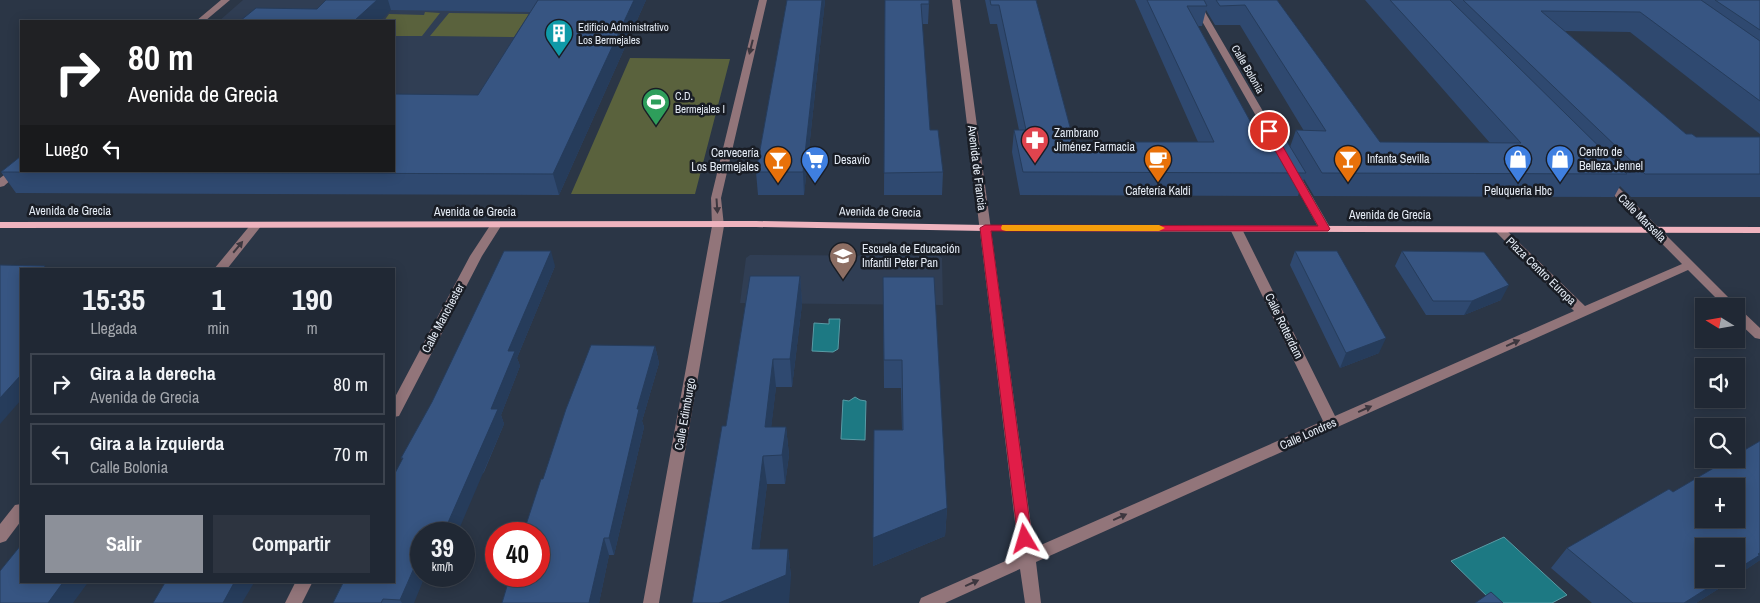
<!DOCTYPE html>
<html lang="es">
<meta charset="utf-8">
<style>
:root{--surface:#202834;--page:#2d3440;--text:#f1f3f6;--muted:#a2a6ac;--line:#3d444f;--accent:#8c9099}
body{margin:0;font-family:"Archivo Narrow",sans-serif;background:var(--page);color:var(--text);height:100vh;display:flex;flex-direction:column;font-size:19px;white-space:nowrap}
*{box-sizing:border-box;margin:0}
p{font-size:16px;color:var(--muted)}
.icon{flex:none;width:28px;height:28px;fill:none;stroke:currentColor;stroke-width:2;stroke-linecap:round;stroke-linejoin:round}
.map{position:relative;flex:1;overflow:hidden}
.drawer{position:absolute;left:20px;top:268px;width:375px;height:315px;display:flex;flex-direction:column;background:var(--surface);border-radius:0px;box-shadow:0 2px 12px #0003,0 0 0 1px var(--line)}
.drawer>*{flex:none}
.banner{position:absolute;left:20px;top:20px;width:375px;height:152px;border-radius:0px;box-shadow:0 2px 12px #0003,0 0 0 1px var(--line);background:#202124;color:#fff;overflow:hidden}
.needle{width:32px;rotate:281deg}
.controls{position:absolute;left:1695px;top:298px;display:grid;gap:10px}
.controls a{display:grid;place-items:center;width:50px;height:50px;border-radius:0px;background:var(--surface);box-shadow:0 2px 12px #0003,0 0 0 1px var(--line);font-size:25px}
.speed{position:absolute;left:410px;top:522px;display:flex;gap:10px;font-size:25px;font-weight:700;text-align:center}
.speed>*{display:grid;place-content:center;width:65px;height:65px;border-radius:50%;background:var(--surface);box-shadow:0 2px 12px #0003,0 0 0 1px var(--line);line-height:1}
.speed small{font-size:12px;font-weight:400}
.speed .limit{border:8px solid #d22;background:#fff;color:#111}
.pin{position:absolute;display:grid;place-items:center;width:42px;height:42px;color:#fff;margin:-21px;border:2px solid #fff;border-radius:50%;box-shadow:0 1px 5px #0007}
.me{position:absolute;width:55px;margin:-28px;rotate:353deg;stroke-linejoin:round;filter:drop-shadow(0 0 4px #0008)}
.turn{display:flex;align-items:center;gap:18px;height:105px;padding:0 25px;font-size:22px}
.turn .icon{width:65px;height:65px;stroke-width:2.5}
.turn b{display:block;font-size:35px;line-height:42px}
.then{display:flex;align-items:center;height:48px;padding:0 25px;background:#0003;gap:10px;font-size:19px}
.eta{display:flex;justify-content:space-evenly;align-items:center;height:85px;text-align:center}
.eta b{font-size:30px;font-weight:800;line-height:35px}
.primary-button{display:flex;gap:10px;margin-top:auto;padding:10px 25px}
.primary-button a{flex:1;height:58px;border-radius:0px;background:var(--accent);color:#fff;font-size:20px;font-weight:800;line-height:58px;text-align:center}
.primary-button a+a{background:var(--page);color:var(--text)}
ul{padding:0;list-style:none}
li{display:flex;align-items:center;gap:15px;height:62px;margin:0 10px 8px;padding:0 15px;border:2px solid var(--line);border-radius:0px}
li div{flex:1}
li b{display:block;font-size:19px}
li em{font-style:normal}
.map>svg:first-child{display:block}
</style>
<div class="map">
<svg width="1760" height="603" viewBox="0 0 1760 603">
<rect width="100%" height="100%" fill="#2b3646"/>
<path fill="#303e54" d="M 243,0 L 545,0 L 475,112 L 394,112 L 394,21 L 219,21 Z
M 750,255 L 939,256 L 942,258 L 943,305 L 740,303 L 746,258 Z"/>
<path fill="#5a623d" d="M 425,12 L 440,13 L 422,36 L 394,36 L 394,21 L 384,21 L 389,14 L 424,15 Z
M 449,13 L 529,14 L 514,37 L 430,36 Z
M 630,58 L 730,59 L 695,194 L 571,194 Z"/>
<path fill="#1d7983" stroke="#599ba5" d="M 829,319 L 840,319 L 838,349 L 833,352 L 812,351 L 814,323 L 829,324 Z
M 855,397 L 860,400 L 866,401 L 865,440 L 841,439 L 843,400 L 849,401 Z
M 1504,537 L 1567,595 L 1552,603 L 1494,603 L 1451,561 Z"/>
<g fill="none" stroke-linecap="round" stroke-linejoin="round">
<path fill="#92757a" fill-rule="evenodd" d="M 221,0 L 230,0 L 205,21 L 196,21 Z
M 759,0 L 767,0 L 721,198 L 724,226 L 659,603 L 643,603 L 712,226 L 711,198 Z
M 952,0 L 960,0 L 1034,548 L 1323,421 L 1230,229 L 1232,227 L 1236,226 L 1242,229 L 1335,416 L 1574,311 L 1495,231 L 1493,229 L 1495,227 L 1503,227 L 1585,306 L 1682,264 L 1601,182 L 1600,180 L 1601,178 L 1609,178 L 1737,306 L 1736,308 L 1724,306 L 1688,270 L 1036,562 L 1041,603 L 1025,603 L 1020,569 L 945,603 L 919,603 L 921,598 L 1019,555 Z
M 1190,0 L 1198,0 L 1282,144 L 1281,146 L 1273,146 L 1272,144 Z
M 21,163 L 21,171 L 4,186 L 0,187 L 0,178 Z
M 1293,169 L 1298,172 L 1331,229 L 1329,231 L 1325,232 L 1319,229 L 1288,172 Z
M 256,222 L 262,225 L 227,269 L 214,269 L 252,223 Z
M 495,223 L 501,226 L 482,256 L 399,416 L 394,417 L 394,399 L 470,256 L 491,224 Z
M 1736,308 L 1740,309 L 1760,328 L 1760,339 L 1755,338 L 1736,320 Z
M 21,504 L 21,521 L 6,541 L 0,543 L 0,524 L 15,505 Z
M 296,581 L 313,581 L 302,603 L 285,603 Z"/>
<path fill="#efb3be" fill-rule="evenodd" d="M 756,221 L 985,225 L 1760,227 L 1760,233 L 985,231 L 756,227 L 0,228 L 0,222 Z"/>
</g>
<path fill="#2f4970" fill-rule="evenodd" d="M 326,0 L 646,0 L 559,195 L 16,193 L 1,172 L 478,95 L 531,12 L 317,9 Z
M 787,0 L 825,0 L 804,195 L 758,195 L 756,172 Z
M 885,0 L 929,4 L 928,24 L 922,24 L 930,130 L 943,172 L 942,195 L 884,195 Z
M 985,0 L 1036,0 L 1074,142 L 1198,142 L 1135,0 L 1277,0 L 1380,142 L 1490,143 L 1365,0 L 1760,0 L 1760,134 L 1630,32 L 1565,31 L 1686,134 L 1696,137 L 1760,137 L 1760,197 L 1631,197 L 1620,186 L 1614,197 L 1314,196 L 1304,179 L 1298,196 L 1020,195 L 1012,152 L 1014,130 L 1019,130 L 997,24 L 990,24 ZM 1206,10 L 1215,25 L 1240,25 L 1304,131 L 1296,130 L 1290,147 L 1255,130 L 1198,26 L 1202,26 Z
M 1295,251 L 1379,353 L 1340,368 L 1290,265 Z
M 1402,251 L 1501,300 L 1464,315 L 1426,315 L 1395,266 Z
M 555,266 L 517,358 L 520,366 L 501,415 L 504,424 L 484,472 L 421,534 L 414,603 L 333,603 L 394,581 L 402,459 L 401,458 Z
M 800,276 L 802,304 L 792,387 L 776,387 L 771,427 L 786,427 L 789,455 L 785,484 L 767,484 L 759,549 L 788,549 L 791,577 L 692,603 Z
M 883,277 L 947,508 L 945,536 L 873,566 L 902,430 L 901,388 L 884,388 Z
M 655,346 L 659,363 L 642,421 L 644,427 L 614,555 L 609,555 L 599,603 L 502,603 L 543,479 Z
M 1760,441 L 1760,560 L 1745,570 L 1736,577 L 1736,546 L 1734,579 L 1696,603 L 1592,603 L 1551,568 L 1567,548 L 1673,492 Z"/>
<path fill="#263c5b" d="M 377,0 L 388,0 L 391,10 L 380,21 L 354,21 Z
M 634,0 L 646,0 L 559,195 L 553,174 Z
M 822,0 L 825,0 L 804,195 L 803,172 Z
M 551,251 L 555,266 L 517,358 L 520,366 L 501,415 L 504,424 L 457,534 L 443,534 L 491,409 L 508,351 Z
M 800,276 L 802,304 L 792,387 L 790,359 Z
M 1509,285 L 1501,300 L 1464,315 L 1472,301 Z
M 1386,338 L 1379,353 L 1340,368 L 1346,353 Z
M 655,346 L 659,363 L 642,421 L 644,427 L 614,555 L 609,538 L 637,409 Z
M 773,359 L 776,387 L 768,455 L 765,427 Z
M 21,375 L 21,400 L 0,424 L 0,398 Z
M 786,427 L 789,455 L 785,484 L 782,455 Z
M 763,456 L 767,484 L 756,577 L 752,549 Z
M 947,508 L 945,536 L 873,566 L 873,538 Z
M 604,538 L 609,555 L 599,603 L 589,603 Z
M 788,549 L 791,577 L 789,603 L 719,603 Z
M 421,552 L 421,576 L 425,576 L 414,603 L 402,603 L 400,600 Z
M 1760,553 L 1760,560 L 1745,570 L 1736,577 L 1736,570 Z
M 1722,579 L 1734,579 L 1696,603 L 1684,603 Z
M 64,581 L 89,581 L 73,603 L 48,603 Z
M 235,581 L 255,581 L 242,603 L 223,603 Z"/>
<path fill="#375582" stroke="#263c5b" fill-rule="evenodd" d="M 326,0 L 377,0 L 354,21 L 240,21 L 256,8 L 317,9 Z
M 538,0 L 634,0 L 553,174 L 1,172 L 21,156 L 21,171 L 394,171 L 394,94 L 478,95 Z
M 787,0 L 822,0 L 803,172 L 756,172 Z
M 885,0 L 929,0 L 929,4 L 921,4 L 930,130 L 938,130 L 943,172 L 884,173 Z
M 990,0 L 1036,0 L 1074,142 L 1214,142 L 1147,0 L 1204,0 L 1207,6 L 1187,6 L 1255,130 L 1280,130 L 1306,173 L 1023,172 L 1014,130 L 1026,130 L 999,5 L 991,5 Z
M 1216,0 L 1277,0 L 1380,142 L 1521,143 L 1390,0 L 1450,0 L 1627,174 L 1322,173 L 1296,130 L 1326,131 L 1245,5 L 1220,6 Z
M 1463,0 L 1701,0 L 1760,41 L 1760,101 L 1640,12 L 1541,11 L 1686,134 L 1692,134 L 1696,137 L 1760,137 L 1760,174 L 1645,174 Z
M 1715,0 L 1760,0 L 1760,30 Z
M 504,251 L 551,251 L 508,351 L 515,351 L 491,409 L 498,409 L 443,534 L 421,534 L 421,552 L 400,600 L 383,599 L 381,603 L 333,603 L 344,581 L 394,581 L 394,475 L 403,458 L 401,458 L 432,402 Z
M 1295,251 L 1337,251 L 1386,338 L 1346,353 Z
M 1402,251 L 1484,252 L 1509,285 L 1472,301 L 1433,301 Z
M 0,265 L 45,266 L 42,269 L 21,269 L 21,375 L 0,398 Z
M 750,276 L 800,276 L 790,359 L 773,359 L 765,427 L 786,427 L 782,455 L 763,456 L 752,549 L 788,549 L 786,575 L 719,603 L 692,603 L 722,426 L 726,426 Z
M 883,277 L 934,277 L 947,508 L 873,538 L 874,430 L 903,430 L 902,360 L 884,360 Z
M 591,345 L 655,346 L 637,409 L 639,409 L 609,538 L 604,538 L 589,603 L 502,603 L 510,576 L 539,576 L 539,534 L 523,534 L 541,479 L 543,479 L 566,409 Z
M 1760,441 L 1760,553 L 1758,554 L 1760,555 L 1736,570 L 1736,546 L 1704,546 L 1704,579 L 1722,579 L 1684,603 L 1633,603 L 1567,548 L 1669,489 L 1673,492 L 1729,459 L 1736,459 L 1736,455 ZM 1704,486 L 1736,486 L 1736,519 L 1704,519 Z
M 21,545 L 21,581 L 64,581 L 48,603 L 0,603 L 0,571 Z
M 166,581 L 235,581 L 223,603 L 153,603 Z
M 1491,592 L 1503,603 L 1475,603 Z"/>
<defs><path id="oneway-solid" d="M-6-.8H1V-3.2L6.5 0L1 3.2V.8H-6Z" transform="scale(1.25)"/></defs>
<g fill="#3d373f">
<use href="#oneway-solid" transform="translate(751 47) rotate(104)"/>
<use href="#oneway-solid" transform="translate(717 206) rotate(86)"/>
<use href="#oneway-solid" transform="translate(238 247) rotate(-50)"/>
<use href="#oneway-solid" transform="translate(1513 343) rotate(-24)"/>
<use href="#oneway-solid" transform="translate(1365 409) rotate(-24)"/>
<use href="#oneway-solid" transform="translate(1120 517) rotate(-24)"/>
<use href="#oneway-solid" transform="translate(972 583) rotate(-24)"/>
</g>
<path fill="#e11d48" stroke="#92132f" d="M 1269,128 L 1274,131 L 1330,229 L 1328,231 L 991,231 L 1032,539 L 1030,543 L 1025,545 L 1020,543 L 1018,539 L 980,228 L 985,225 L 1318,226 L 1264,131 Z"/>
<path fill="#f59e0b" d="M 1002,225 L 1159,225 L 1165,228 L 1159,231 L 1006,231 L 1002,230 L 1001,228 Z"/>
<defs>
<g id="building-pin" transform="scale(1.4375)"><path d="M0 17L-7.5 6A9.5 9.5 0 1 1 7.5 6Z" fill="#0f9aa8" stroke="#191d25"/><path d="M-4-6H4V6H1V3H-1V6H-4ZM-2.5-4.3h1.7v1.8h-1.7ZM.8-4.3h1.7v1.8H.8ZM-2.5-1h1.7V.8h-1.7ZM.8-1h1.7V.8H.8Z" fill="#fff"/></g>
<g id="stadium-pin" transform="scale(1.4375)"><path d="M0 17L-7.5 6A9.5 9.5 0 1 1 7.5 6Z" fill="#2e9e5b" stroke="#191d25"/><path d="M0-5a6.5 5 0 1 0 0 10a6.5 5 0 1 0 0-10ZM-3.5-1.8h7v3.6h-7Z" fill="#fff"/></g>
<g id="pharmacy-pin" transform="scale(1.4375)"><path d="M0 17L-7.5 6A9.5 9.5 0 1 1 7.5 6Z" fill="#e0444e" stroke="#191d25"/><path d="M-2-6h4v4h4v4h-4v4h-4v-4h-4v-4h4Z" fill="#fff"/></g>
<g id="cafe-pin" transform="scale(1.4375)"><path d="M0 17L-7.5 6A9.5 9.5 0 1 1 7.5 6Z" fill="#e8710a" stroke="#191d25"/><path d="M-5.5-4.5H6V0H3Q3 3.5 0 3.5H-2.5Q-5.5 3.5-5.5 0ZM3-3.2v2h1.7v-2ZM-6 4.5H4V6H-6Z" fill="#fff"/></g>
<g id="bar-pin" transform="scale(1.4375)"><path d="M0 17L-7.5 6A9.5 9.5 0 1 1 7.5 6Z" fill="#e8710a" stroke="#191d25"/><path d="M-6-5H6L.8 .8V4.5H3.5V6h-7V4.5H-.8V.8Z" fill="#fff"/></g>
<g id="shop-pin" transform="scale(1.4375)"><path d="M0 17L-7.5 6A9.5 9.5 0 1 1 7.5 6Z" fill="#3f7fe0" stroke="#191d25"/><path d="M-5-2.5h2.3a2.7 3.5 0 0 1 5.4 0H5L5.5 6h-11ZM-1.5-2.5h3a1.5 2.3 0 0 0-3 0Z" fill="#fff"/></g>
<g id="supermarket-pin" transform="scale(1.4375)"><path d="M0 17L-7.5 6A9.5 9.5 0 1 1 7.5 6Z" fill="#3f7fe0" stroke="#191d25"/><path d="M-6-5.5h2.5l.6 2H6L4.5 2H-2.5L-4.4-4H-6ZM-1.5 3.2a1.3 1.3 0 1 0 .1 0ZM3 3.2a1.3 1.3 0 1 0 .1 0Z" fill="#fff"/></g>
<g id="school-pin" transform="scale(1.4375)"><path d="M0 17L-7.5 6A9.5 9.5 0 1 1 7.5 6Z" fill="#8d6e63" stroke="#191d25"/><path d="M0-5L7-2L0 1L-7-2ZM-4 1L0 2.5L4 1V4Q0 6-4 4Z" fill="#fff"/></g>
</defs>
<g fill-rule="evenodd">
<use href="#building-pin" x="559" y="33"/>
<use href="#stadium-pin" x="656" y="102"/>
<use href="#pharmacy-pin" x="1035" y="140"/>
<use href="#cafe-pin" x="1158" y="159"/>
<use href="#bar-pin" x="1348" y="159"/>
<use href="#shop-pin" x="1518" y="159"/>
<use href="#shop-pin" x="1560" y="159"/>
<use href="#bar-pin" x="778" y="160"/>
<use href="#supermarket-pin" x="815" y="160"/>
<use href="#school-pin" x="843" y="256"/>
</g>
<g text-anchor="middle" stroke-width="5" stroke-linejoin="round" paint-order="stroke">
<g font-size="11" fill="#e4ebf5" stroke="#191d25" text-anchor="start">
<text x="578" y="31">Edificio Administrativo<tspan x="578" dy="13">Los Bermejales</tspan></text>
<text x="675" y="100">C.D.<tspan x="675" dy="13">Bermejales I</tspan></text>
</g>
<g font-size="11" fill="#e4ebf5" stroke="#191d25">
<text transform="translate(1248 69) rotate(60)" y="4">Calle Bolonia</text>
</g>
<g font-size="12" fill="#e4ebf5" stroke="#191d25" text-anchor="start">
<text x="1054" y="137">Zambrano<tspan x="1054" dy="14">Jiménez Farmacia</tspan></text>
<text x="1579" y="156">Centro de<tspan x="1579" dy="14">Belleza Jennel</tspan></text>
<text x="759" y="157" text-anchor="end">Cervecería<tspan x="759" dy="14">Los Bermejales</tspan></text>
<text x="1367" y="163">Infanta Sevilla</text>
<text x="834" y="164">Desavío</text>
<text x="1158" y="195" text-anchor="middle">Cafetería Kaldi</text>
<text x="1518" y="195" text-anchor="middle">Peluqueria Hbc</text>
<text x="862" y="253">Escuela de Educación<tspan x="862" dy="14">Infantil Peter Pan</tspan></text>
</g>
<g font-size="12" fill="#e4ebf5" stroke="#191d25">
<text transform="translate(977 168) rotate(83)" y="4">Avenida de Francia</text>
<text x="70" y="215">Avenida de Grecia</text>
<text x="475" y="216">Avenida de Grecia</text>
<text transform="translate(880 212) rotate(1)" y="4">Avenida de Grecia</text>
<text x="1390" y="219">Avenida de Grecia</text>
<text transform="translate(1642 218) rotate(45)" y="4">Calle Marsella</text>
<text transform="translate(1541 271) rotate(44)" y="4">Plaza Centro Europa</text>
<text transform="translate(443 318) rotate(-62)" y="4">Calle Manchester</text>
<text transform="translate(1284 326) rotate(64)" y="4">Calle Rotterdam</text>
<text transform="translate(685 414) rotate(-80)" y="4">Calle Edimburgo</text>
<text transform="translate(1308 434) rotate(-24)" y="4">Calle Londres</text>
</g>
</g>
</svg>
<div class="controls">
<a><svg class="needle" viewBox="-14 -14 28 28"><path d="M0-13l5 13h-10z" fill="#e53935"/><path d="M0 13l5-13h-10z" fill="#a2a6ac"/></svg></a>
<a><svg class="icon" aria-label="sound" viewBox="0 0 24 24"><path d="M4 9h4l5-4v14l-5-4H4zM17 9q2 3 0 6"/></svg></a>
<a><svg class="icon" aria-label="search" viewBox="0 0 24 24"><circle cx="10" cy="10" r="6"/><path d="M15 15l6 6"/></svg></a>
<a>+</a>
<a>−</a>
</div>
<div class="speed"><div>39<small>km/h</small></div><div class="limit">40</div></div>
<div class="pin" style="left:1269px;top:131px;background:#d93025"><svg class="icon" aria-label="arrive" viewBox="0 0 24 24"><path d="M6 21V4h12l-3 4 3 4H6"/></svg></div>
<svg class="me" style="left:1025px;top:539px" viewBox="-20 -20 40 40"><path d="M0-17L14 15 0 8-14 15z" fill="#e11d48" stroke="#fff" stroke-width="4"/></svg>
<div class="banner">
<div class="turn"><svg class="icon" aria-label="right" viewBox="0 0 24 24"><path d="M7 20v-9h11M14 6l5 5-5 5"/></svg><div><b>80 m</b>Avenida de Grecia</div></div>
<div class="then">Luego<svg class="icon" aria-label="left" viewBox="0 0 24 24"><path d="M17 20v-9H6M10 6l-5 5 5 5"/></svg></div>
</div>
<section class="drawer">
<div class="eta">
<div><b>15:35</b><p>Llegada</p></div>
<div><b>1</b><p>min</p></div>
<div><b>190</b><p>m</p></div>
</div>
<ul>
<li><svg class="icon" aria-label="right" viewBox="0 0 24 24"><path d="M7 20v-9h11M14 6l5 5-5 5"/></svg><div><b>Gira a la derecha</b><p>Avenida de Grecia</p></div><em>80 m</em></li>
<li><svg class="icon" aria-label="left" viewBox="0 0 24 24"><path d="M17 20v-9H6M10 6l-5 5 5 5"/></svg><div><b>Gira a la izquierda</b><p>Calle Bolonia</p></div><em>70 m</em></li>
</ul>
<div class="primary-button"><a>Salir</a><a>Compartir</a></div>
</section>
</div>
